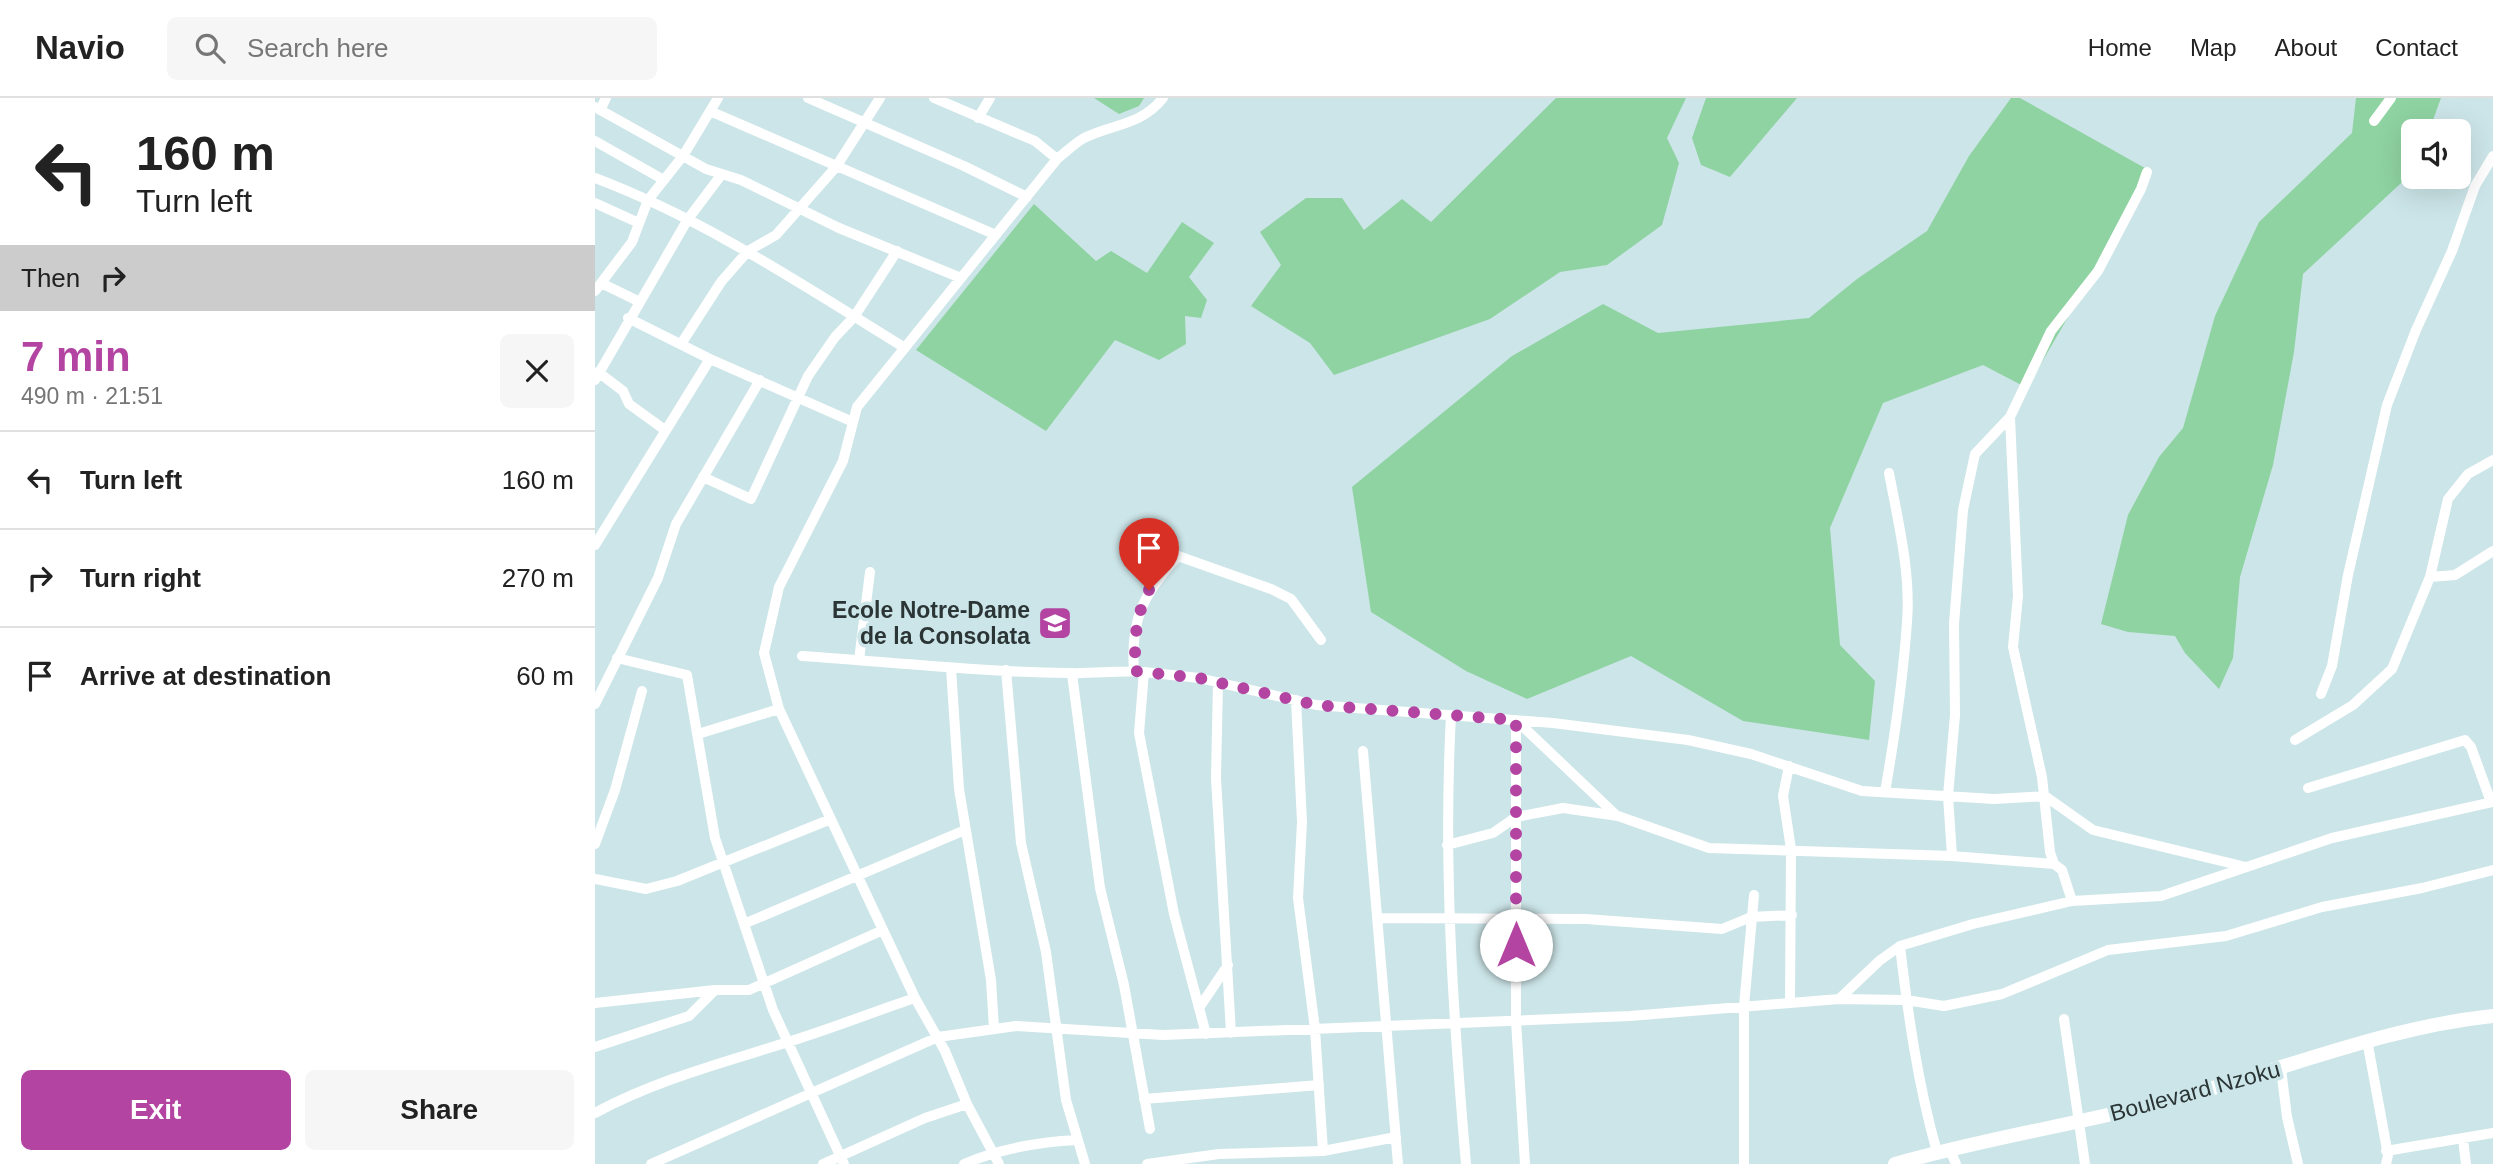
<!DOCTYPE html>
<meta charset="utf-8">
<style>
:root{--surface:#fff;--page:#f6f6f6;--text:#222;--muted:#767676;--line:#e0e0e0;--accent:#b344a2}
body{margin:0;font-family:Arial,sans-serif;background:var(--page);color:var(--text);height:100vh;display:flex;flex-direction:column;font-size:26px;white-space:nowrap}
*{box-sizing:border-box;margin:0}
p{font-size:23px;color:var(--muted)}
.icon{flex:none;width:38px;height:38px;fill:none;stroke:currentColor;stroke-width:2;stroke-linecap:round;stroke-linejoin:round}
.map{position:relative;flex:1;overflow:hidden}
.drawer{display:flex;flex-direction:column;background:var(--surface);width:595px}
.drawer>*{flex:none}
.top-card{background:#fff;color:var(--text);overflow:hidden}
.buttons{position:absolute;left:1806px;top:21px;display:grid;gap:14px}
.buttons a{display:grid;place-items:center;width:70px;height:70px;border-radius:10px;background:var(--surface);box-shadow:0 7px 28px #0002;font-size:35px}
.pin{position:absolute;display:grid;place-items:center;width:60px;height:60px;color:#fff;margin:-72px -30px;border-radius:50% 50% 50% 0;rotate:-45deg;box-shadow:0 0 7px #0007}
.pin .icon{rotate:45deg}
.me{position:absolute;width:77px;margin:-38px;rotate:0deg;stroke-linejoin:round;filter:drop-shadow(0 0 5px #0008)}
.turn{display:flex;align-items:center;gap:24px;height:147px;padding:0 21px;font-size:32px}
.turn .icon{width:91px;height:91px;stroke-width:2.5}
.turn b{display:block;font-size:49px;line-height:60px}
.then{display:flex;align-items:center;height:66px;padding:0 21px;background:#0003;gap:14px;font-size:26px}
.round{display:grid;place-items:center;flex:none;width:74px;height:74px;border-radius:10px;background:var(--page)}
.headline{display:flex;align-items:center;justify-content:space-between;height:119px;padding:0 21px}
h1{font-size:42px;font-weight:600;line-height:52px;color:var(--accent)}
.action{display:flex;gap:14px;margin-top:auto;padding:14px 21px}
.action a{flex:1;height:80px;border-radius:10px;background:var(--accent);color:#fff;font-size:28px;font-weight:600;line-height:80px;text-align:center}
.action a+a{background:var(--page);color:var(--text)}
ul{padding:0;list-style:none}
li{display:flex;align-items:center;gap:21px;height:98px;padding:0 21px;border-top:2px solid var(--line)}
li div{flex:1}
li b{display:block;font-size:26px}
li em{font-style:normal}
header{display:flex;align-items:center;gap:42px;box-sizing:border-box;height:98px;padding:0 35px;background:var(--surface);border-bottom:2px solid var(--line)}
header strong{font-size:33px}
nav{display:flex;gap:38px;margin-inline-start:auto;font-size:24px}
.search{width:490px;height:63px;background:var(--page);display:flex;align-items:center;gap:18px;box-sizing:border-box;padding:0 24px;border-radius:10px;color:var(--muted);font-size:26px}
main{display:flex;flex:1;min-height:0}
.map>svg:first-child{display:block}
</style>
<header>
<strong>Navio</strong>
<div class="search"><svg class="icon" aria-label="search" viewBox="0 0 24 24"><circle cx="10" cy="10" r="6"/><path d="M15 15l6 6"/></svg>Search here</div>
<nav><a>Home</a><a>Map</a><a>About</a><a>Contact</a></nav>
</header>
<main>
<section class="drawer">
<div class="top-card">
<div class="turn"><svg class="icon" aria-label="left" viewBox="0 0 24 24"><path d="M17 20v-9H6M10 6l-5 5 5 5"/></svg><div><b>160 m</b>Turn left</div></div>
<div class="then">Then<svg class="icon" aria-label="right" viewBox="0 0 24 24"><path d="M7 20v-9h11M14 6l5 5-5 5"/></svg></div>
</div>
<div class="headline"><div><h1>7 min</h1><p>490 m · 21:51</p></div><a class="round"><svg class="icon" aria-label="close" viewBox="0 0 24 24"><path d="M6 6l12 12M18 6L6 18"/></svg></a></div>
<ul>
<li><svg class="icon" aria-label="left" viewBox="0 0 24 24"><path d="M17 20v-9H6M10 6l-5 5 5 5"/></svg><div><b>Turn left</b></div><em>160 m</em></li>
<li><svg class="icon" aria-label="right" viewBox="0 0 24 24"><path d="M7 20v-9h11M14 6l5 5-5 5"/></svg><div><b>Turn right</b></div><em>270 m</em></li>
<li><svg class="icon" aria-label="arrive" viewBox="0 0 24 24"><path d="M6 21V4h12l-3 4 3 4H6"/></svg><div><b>Arrive at destination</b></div><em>60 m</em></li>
</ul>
<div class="action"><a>Exit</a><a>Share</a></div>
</section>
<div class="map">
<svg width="1898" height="1066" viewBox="0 0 1898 1066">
<rect width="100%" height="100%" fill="#cce5e8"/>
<path fill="#8fd3a2" d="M 499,0 L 549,0 L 544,8 L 524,16 Z
M 961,0 L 1091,0 L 1072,40 L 1084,65 L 1067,127 L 1012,167 L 965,174 L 895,221 L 739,277 L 715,245 L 656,208 L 686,167 L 665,134 L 711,100 L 747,100 L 769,132 L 807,101 L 836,124 Z
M 1111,0 L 1202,0 L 1135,79 L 1106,67 L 1097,40 Z
M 1416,0 L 1425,0 L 1557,74 L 1432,290 L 1388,267 L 1288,305 L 1235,430 L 1245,547 L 1280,583 L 1274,642 L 1148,623 L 1036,558 L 932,601 L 871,573 L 776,514 L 757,389 L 917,258 L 1008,206 L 1063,235 L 1214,220 L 1262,181 L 1332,133 L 1374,58 Z
M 1761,0 L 1846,0 L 1834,33 L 1818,33 L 1818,74 L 1708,176 L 1699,254 L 1678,367 L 1645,479 L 1638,560 L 1624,591 L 1590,555 L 1580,538 L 1533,534 L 1506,526 L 1533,417 L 1564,359 L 1588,330 L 1620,218 L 1664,124 L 1757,35 Z
M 439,106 L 501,163 L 516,153 L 552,175 L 587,124 L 619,145 L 594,179 L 612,202 L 606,220 L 590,218 L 591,246 L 564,262 L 520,242 L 451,333 L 321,252 Z"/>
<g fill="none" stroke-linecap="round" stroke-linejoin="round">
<path stroke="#fff" stroke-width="10" d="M 213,0 L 369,68 L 432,99
M 339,0 L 440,43 L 462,61
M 0,9 L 111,71 L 146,82 L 244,130 L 366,180
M 5,12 L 11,0
M 117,14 L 401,137
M 383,20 L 395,0
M 1779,23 L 1796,0
M 0,43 L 69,82
M 0,80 C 111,122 209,188 310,250
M 0,105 L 44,125
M 6,185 L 43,203
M 0,193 L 37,144 L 53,102 L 88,58 L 123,0
M 33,220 L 115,261 L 258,324
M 86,246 L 126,184 L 153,153 L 181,137 L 241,69 L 285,0
M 3,274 L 28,293 L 34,306 L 70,332
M 0,282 L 93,121 L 127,76
M 1415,319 L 1423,498 L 1418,549 L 1447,679 L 1455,754 L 1459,766
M 108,379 L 156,401 L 213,278 L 240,239 L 259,219 L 302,153
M 0,447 L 115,261
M 1835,479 L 1860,477 L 1898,453
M 207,558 C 296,564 385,574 474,575 C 499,576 523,572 549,574 L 544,635 L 579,816 L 611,936
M 22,560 L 92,577 L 120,740 L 178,912 L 249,1066
M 264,562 L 275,474
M 356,570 L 364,691 L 396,882 L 399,931
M 411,572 L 426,745 L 451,854 L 471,1002 L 490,1066
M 539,573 C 535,521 549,495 583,458 L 676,491 L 696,501 L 726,542
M 549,574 L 604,580 L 721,607 L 958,625 L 1093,642 L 1156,656 L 1267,693 L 1399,701 L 1450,698 L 1498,732 L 1651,769
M 477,576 L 505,790 L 529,887 L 555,1031
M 623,584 L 621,680 L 636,935
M 1726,596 L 1737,568 L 1753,477 L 1792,307 L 1821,232 L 1857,153 L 1880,88 L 1898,58
M 701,602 L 707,724 L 703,800 L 720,931 L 728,1053
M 0,606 L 63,480 L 81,426 L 165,282
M 856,617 C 848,767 858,916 871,1066
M 921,622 L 921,923 L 930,1066
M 921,622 L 1022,718
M 103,636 L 184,611
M 1700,642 L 1758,607 L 1797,571 L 1835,479 L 1853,401 L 1873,376 L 1898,362
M 768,653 L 803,1066
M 1194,668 L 1188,698 L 1196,751 L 1195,905
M 1713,690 L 1870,642 L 1876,649 L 1896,704
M 1290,694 C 1300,637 1308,581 1312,524 C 1316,475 1303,423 1294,375
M 0,746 L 20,692 L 47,593
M 852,747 L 898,735 L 921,719 L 968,710 L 1023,718 L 1114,750 L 1357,758 L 1459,766 L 1467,772 L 1477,803
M 1357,758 L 1353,698 L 1360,617 L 1359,526 L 1368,412 L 1380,356 L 1415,319 L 1456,233 L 1503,173 L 1546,91 L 1552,74
M 0,781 L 51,791 L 82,783 L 236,721
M 782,820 L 991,821 L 1127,831 L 1156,819 L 1197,817
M 151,825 L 370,732
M 1305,848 C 1313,917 1323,987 1342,1054
M 1244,901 L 1311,902 L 1349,908 L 1407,896 L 1513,852 L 1631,838 L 1727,809 L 1827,790 L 1898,772
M 0,905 L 120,892 L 154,892 L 288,832
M 604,910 L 633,867
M 1469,921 L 1490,1066
M 1772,942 L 1793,1057 L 1791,1066
M 0,949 L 94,918 L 120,892
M 1686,971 L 1692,1019 L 1703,1066
M 549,1001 L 724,987
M 0,1015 C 61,982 127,965 193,944 C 235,931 278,914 320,900
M 1868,1041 L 1871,1066
M 1355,1052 L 1361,1066
M 1791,1053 L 1898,1035
M 56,1066 L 343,939 L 421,928 L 568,937 L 1035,918 L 1244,901 L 1284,863 L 1305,848 L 1378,826 L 1477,803 L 1566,798 L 1737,740 L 1898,704
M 228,1066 L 330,1020 L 372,1006
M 369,1066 C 406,1050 443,1044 482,1042
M 404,1066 L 372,1006 L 350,953 L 320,900 L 184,611 L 169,555 L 184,489 L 248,363 L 262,309 L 462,61 C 471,54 480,45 489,40 C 518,26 547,27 568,0
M 552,1066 L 624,1056 L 728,1053 L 801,1039
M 1149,1066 L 1149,908 L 1159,797"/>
<path stroke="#fff" stroke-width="14" d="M 1300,1066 C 1387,1041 1477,1027 1564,1005 C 1676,977 1783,930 1898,918"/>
</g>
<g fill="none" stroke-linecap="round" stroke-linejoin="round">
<path stroke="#b344a2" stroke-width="12" stroke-dasharray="0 21.6" d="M 554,492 L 542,521 L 539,573 L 604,580 L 721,607 L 921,622 L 921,847"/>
</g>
<defs>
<g id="school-square" transform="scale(1.75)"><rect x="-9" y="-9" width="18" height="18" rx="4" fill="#b344a2" stroke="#cce5e8"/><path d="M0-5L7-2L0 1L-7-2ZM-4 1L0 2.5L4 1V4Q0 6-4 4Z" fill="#fff"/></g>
</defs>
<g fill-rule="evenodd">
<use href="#school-square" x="460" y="525"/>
</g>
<g text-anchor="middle" stroke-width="7" stroke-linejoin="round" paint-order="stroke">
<g font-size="23" font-weight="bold" fill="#2b3536" stroke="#cce5e8" text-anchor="end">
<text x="435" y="520">Ecole Notre-Dame<tspan x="435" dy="26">de la Consolata</tspan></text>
</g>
<g font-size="23" fill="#2b3536" stroke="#cce5e8">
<text transform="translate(1600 993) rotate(-15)" y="8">Boulevard Nzoku</text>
</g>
</g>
</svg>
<div class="buttons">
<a><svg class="icon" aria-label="sound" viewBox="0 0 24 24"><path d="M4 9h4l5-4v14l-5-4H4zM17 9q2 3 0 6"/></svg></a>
</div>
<div class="pin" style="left:554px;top:492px;background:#d93025"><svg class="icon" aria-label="arrive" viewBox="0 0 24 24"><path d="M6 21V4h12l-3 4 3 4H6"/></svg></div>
<svg class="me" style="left:921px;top:847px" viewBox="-20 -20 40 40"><circle r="19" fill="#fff"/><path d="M0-13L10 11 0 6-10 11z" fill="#b344a2"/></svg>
</div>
</main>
